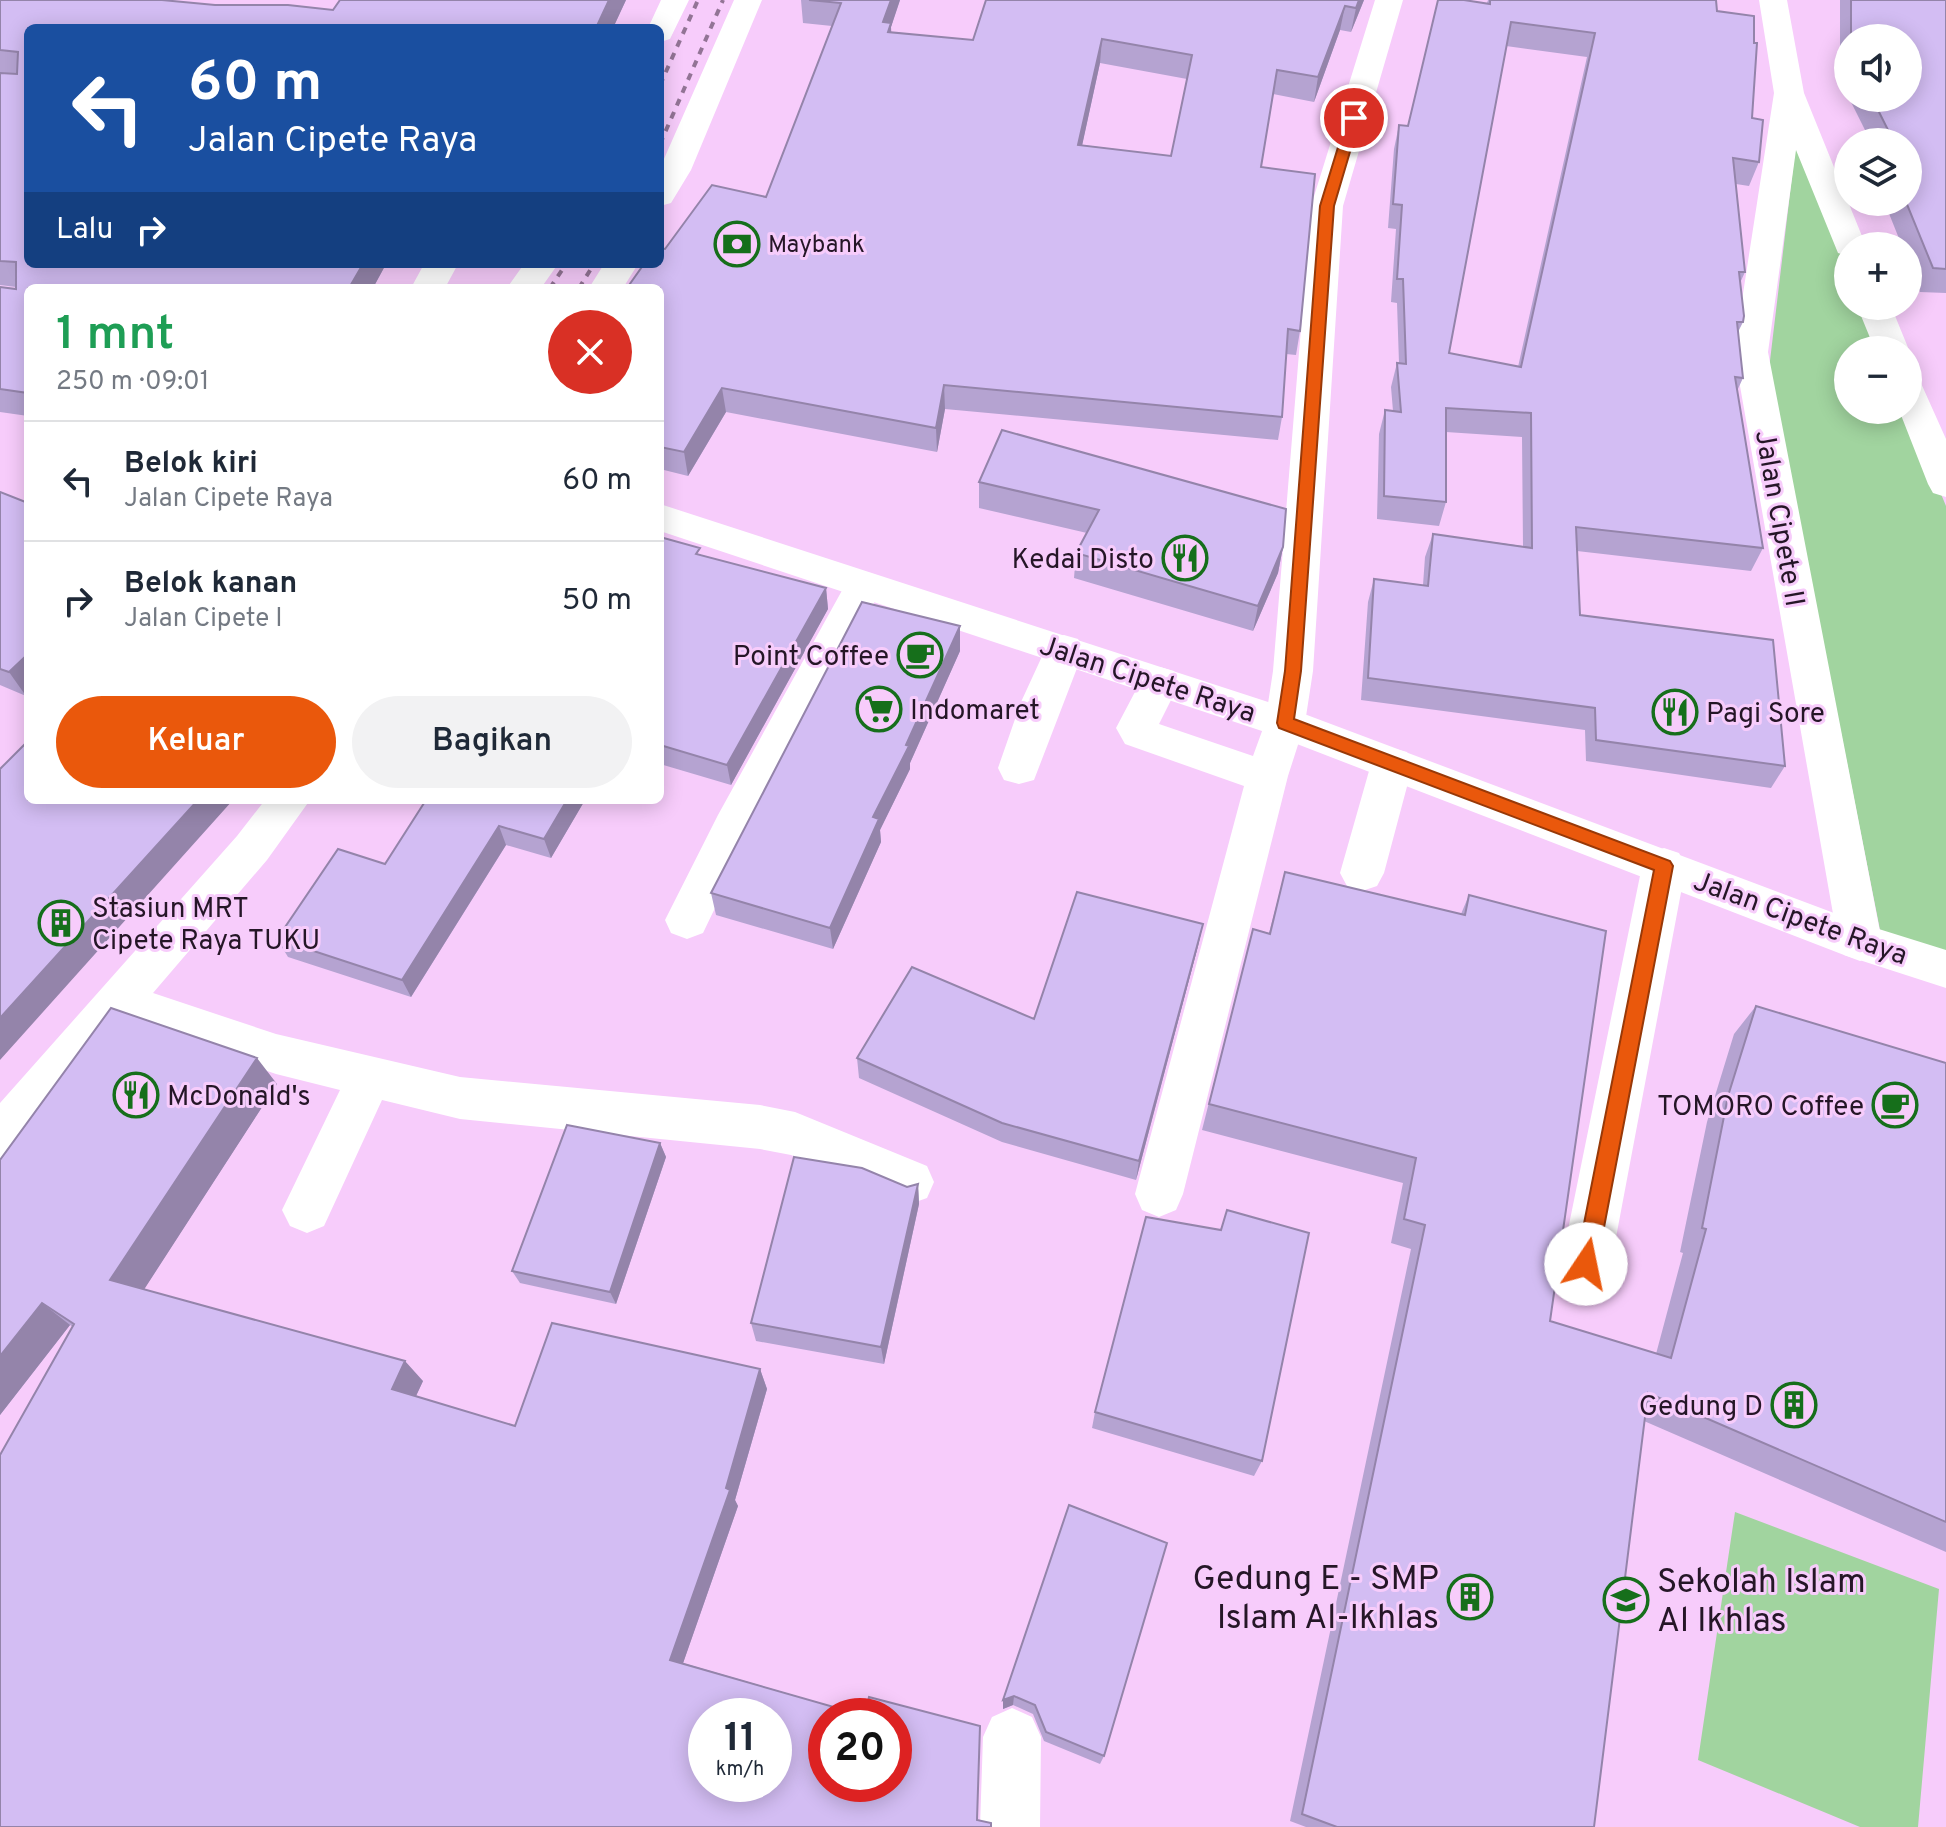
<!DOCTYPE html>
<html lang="id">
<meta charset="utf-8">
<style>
:root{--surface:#fff;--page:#f2f2f3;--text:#1f2937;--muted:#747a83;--line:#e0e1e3;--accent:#ea580c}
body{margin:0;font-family:Overpass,sans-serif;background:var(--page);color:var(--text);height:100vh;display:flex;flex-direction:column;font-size:30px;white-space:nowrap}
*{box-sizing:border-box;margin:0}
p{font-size:26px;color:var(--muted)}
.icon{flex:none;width:44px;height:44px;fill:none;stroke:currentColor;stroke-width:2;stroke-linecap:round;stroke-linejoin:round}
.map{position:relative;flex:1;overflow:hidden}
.side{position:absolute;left:24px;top:284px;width:640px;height:520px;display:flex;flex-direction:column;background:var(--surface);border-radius:12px;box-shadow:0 4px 20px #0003}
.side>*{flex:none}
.top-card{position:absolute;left:24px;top:24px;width:640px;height:244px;border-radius:12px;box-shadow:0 4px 20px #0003;background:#1a4fa0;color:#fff;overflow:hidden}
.buttons{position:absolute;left:1834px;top:24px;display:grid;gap:16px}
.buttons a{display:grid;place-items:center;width:88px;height:88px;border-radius:50%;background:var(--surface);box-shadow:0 4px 20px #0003;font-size:40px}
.speed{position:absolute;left:688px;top:1698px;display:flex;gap:16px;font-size:40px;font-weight:700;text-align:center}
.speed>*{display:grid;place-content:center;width:104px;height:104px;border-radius:50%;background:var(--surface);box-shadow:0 4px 20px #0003;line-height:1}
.speed small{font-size:20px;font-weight:400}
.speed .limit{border:12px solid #d22;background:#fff;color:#111}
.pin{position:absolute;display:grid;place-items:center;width:68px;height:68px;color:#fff;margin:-34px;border:4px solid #fff;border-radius:50%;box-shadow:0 2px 8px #0007}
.me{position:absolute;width:88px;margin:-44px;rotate:11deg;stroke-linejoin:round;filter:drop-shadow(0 0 6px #0008)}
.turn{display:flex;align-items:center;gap:28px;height:168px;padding:0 32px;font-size:36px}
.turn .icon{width:104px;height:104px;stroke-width:2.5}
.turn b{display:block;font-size:56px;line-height:68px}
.then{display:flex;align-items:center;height:76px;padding:0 32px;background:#0003;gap:16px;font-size:30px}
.round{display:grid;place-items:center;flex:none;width:84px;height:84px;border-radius:42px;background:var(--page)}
.overview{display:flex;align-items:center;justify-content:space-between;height:136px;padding:0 32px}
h1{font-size:48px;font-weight:600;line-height:60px;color:#1e9e55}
.button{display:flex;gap:16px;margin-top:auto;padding:16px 32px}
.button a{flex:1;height:92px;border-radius:48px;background:var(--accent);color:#fff;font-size:32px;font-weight:600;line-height:92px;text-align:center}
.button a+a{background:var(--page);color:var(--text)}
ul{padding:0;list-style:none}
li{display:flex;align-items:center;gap:24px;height:120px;padding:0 32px;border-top:2px solid var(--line)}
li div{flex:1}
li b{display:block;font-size:30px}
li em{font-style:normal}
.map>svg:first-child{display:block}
</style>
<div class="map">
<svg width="1946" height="1827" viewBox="0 0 1946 1827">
<rect width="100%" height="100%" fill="#f7ccfb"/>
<path fill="#a1d49f" d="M 1796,143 L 1848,269 L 1848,306 L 1863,306 L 1881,350 L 1848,350 L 1848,410 L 1906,410 L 1946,506 L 1946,953 L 1881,935 L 1769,369 Z
M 1735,1512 L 1939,1589 L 1918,1827 L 1860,1827 L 1698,1760 Z"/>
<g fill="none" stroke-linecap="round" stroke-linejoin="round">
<path fill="#fff" fill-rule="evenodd" d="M 1375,0 L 1403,0 L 1343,206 L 1313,671 L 1305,723 L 1288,776 L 1183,1194 L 1176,1210 L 1159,1217 L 1142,1210 L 1135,1194 L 1244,786 L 1125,744 L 1116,728 L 1146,671 L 1160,667 L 1174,671 L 1180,682 L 1159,724 L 1253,756 L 1265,723 L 1273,671 L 1311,206 Z
M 1759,0 L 1787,0 L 1804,93 L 1866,246 L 1848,246 L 1848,256 L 1838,253 L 1796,150 L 1768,352 L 1882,942 L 1876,955 L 1860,961 L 1844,955 L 1838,942 L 1734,352 L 1774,93 Z
M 424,264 L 458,264 L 445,288 L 411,288 Z
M 1857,306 L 1891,306 L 1909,350 L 1908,352 L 1875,350 Z
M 1908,377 L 1920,381 L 1946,439 L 1946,497 L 1933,493 L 1928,484 L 1899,410 L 1908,410 Z
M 864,572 L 878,576 L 883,586 L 751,833 L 703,933 L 687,939 L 671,933 L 665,920 L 718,815 L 850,576 Z
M 1064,635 L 1078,639 L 1084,650 L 1034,780 L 1019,784 L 1004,780 L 998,768 L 1021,702 L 1050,639 Z
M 1392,748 L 1407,752 L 1413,764 L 1384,873 L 1377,886 L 1362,891 L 1347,886 L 1340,873 L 1371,764 L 1377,752 Z
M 265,800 L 310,800 L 267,860 L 153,993 L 276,1034 L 460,1077 L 760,1105 L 795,1112 L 927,1166 L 934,1182 L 927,1198 L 910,1204 L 791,1155 L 760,1149 L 460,1119 L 382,1100 L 324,1226 L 307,1233 L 290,1226 L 282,1210 L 340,1090 L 276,1074 L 127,1024 L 17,1152 L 0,1159 L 0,1103 L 237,836 Z
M 1664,848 L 1679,853 L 1686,866 L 1611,1264 L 1604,1281 L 1586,1288 L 1568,1281 L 1561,1264 L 1642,866 L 1649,853 Z
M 1012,1708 L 1032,1717 L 1041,1737 L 1040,1827 L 980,1827 L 983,1737 L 992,1717 Z"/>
<path fill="#fff" fill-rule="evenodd" d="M 661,0 L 689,0 L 670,39 L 660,42 L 660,28 L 648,28 Z
M 734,0 L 762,0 L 691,170 L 671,203 L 660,206 L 660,168 Z
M 524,264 L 558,264 L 541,288 L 507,288 Z
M 604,264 L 638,264 L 623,288 L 589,288 Z
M 660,504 L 1299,712 L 1866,925 L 1946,950 L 1946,988 L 1844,955 L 1271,734 L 660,531 Z"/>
<path stroke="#927495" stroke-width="4" stroke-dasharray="7 7" stroke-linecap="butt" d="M 660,85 L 698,0
M 660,144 L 723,0
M 550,288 L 566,264
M 579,288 L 594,264"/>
</g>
<path fill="#b5a3d1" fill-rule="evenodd" d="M 0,0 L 215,5 L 333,10 L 626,0 L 613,28 L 28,28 L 28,264 L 386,264 L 373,288 L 28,288 L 28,416 L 0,412 L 0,287 L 16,289 L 16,287 L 0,285 Z
M 801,0 L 900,0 L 891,27 L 891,32 L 973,40 L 986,0 L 1364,0 L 1351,32 L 1340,30 L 1314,102 L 1273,94 L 1261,167 L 1300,331 L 1296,355 L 1286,354 L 1282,417 L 1278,440 L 945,409 L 937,452 L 726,412 L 688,476 L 660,469 L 660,288 L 665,249 L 766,197 L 832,26 L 803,23 ZM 1100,63 L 1187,79 L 1171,156 L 1082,145 Z
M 1488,0 L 1716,0 L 1717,11 L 1752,118 L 1759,162 L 1749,186 L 1736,184 L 1745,272 L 1740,283 L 1743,322 L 1738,332 L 1743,378 L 1737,391 L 1763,548 L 1751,571 L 1577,551 L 1580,615 L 1785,766 L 1771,788 L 1586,761 L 1585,730 L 1361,700 L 1368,602 L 1374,579 L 1423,585 L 1425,557 L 1433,534 L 1523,546 L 1522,437 L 1446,432 L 1446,502 L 1439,526 L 1377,519 L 1379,434 L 1385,410 L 1393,411 L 1391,387 L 1397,363 L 1399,363 L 1397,303 L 1391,302 L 1396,229 L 1388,228 L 1394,149 L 1399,125 L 1408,126 L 1487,3 ZM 1506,46 L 1587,57 L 1518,367 L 1449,353 Z
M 1840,0 L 1946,0 L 1946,293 L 1920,292 L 1908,261 L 1908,246 L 1902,246 L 1886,206 L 1888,202 L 1908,202 L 1908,142 L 1871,142 L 1849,98 L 1908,98 L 1908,38 L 1848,38 L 1848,95 L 1840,79 Z
M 979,482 L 1283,547 L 1278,573 L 1253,631 L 1074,578 L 1076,553 L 1087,533 L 979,508 Z
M 0,492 L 28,503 L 28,694 L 26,696 L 0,685 Z
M 660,537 L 701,555 L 826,588 L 828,609 L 731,785 L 660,764 Z
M 960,626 L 960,651 L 910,763 L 910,769 L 880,830 L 881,842 L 833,949 L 716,915 L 711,893 Z
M 426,800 L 585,800 L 551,858 L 506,845 L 411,997 L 288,957 L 277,939 L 385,864 Z
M 1285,872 L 1461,914 L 1469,895 L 1550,1321 L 1656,1354 L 1683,1253 L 1680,1252 L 1707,1122 L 1734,1034 L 1756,1006 L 1946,1063 L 1946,1552 L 1644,1421 L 1594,1827 L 1306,1827 L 1290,1821 L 1411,1249 L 1391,1243 L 1403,1183 L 1202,1130 L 1253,929 L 1269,933 Z
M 1203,924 L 1198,946 L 1136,1180 L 1002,1142 L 859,1078 L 857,1058 L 1034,1019 Z
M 277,1084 L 144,1289 L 423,1381 L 416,1396 L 515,1426 L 760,1369 L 767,1389 L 735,1500 L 738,1506 L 683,1663 L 865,1716 L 980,1726 L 0,1827 L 73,1327 L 70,1325 L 0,1415 L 0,1160 Z
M 660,1143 L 666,1157 L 616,1304 L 520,1283 L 512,1271 Z
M 918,1184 L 919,1204 L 884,1364 L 756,1341 L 751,1323 L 907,1187 Z
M 1095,1412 L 1262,1461 L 1254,1476 L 1092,1428 Z
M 1069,1505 L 1104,1756 L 1100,1764 L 1044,1741 L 1033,1714 L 1013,1705 L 1003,1709 L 1003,1700 Z"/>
<path fill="#9484aa" d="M 609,0 L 626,0 L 613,28 L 596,28 Z
M 891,0 L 900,0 L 891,27 L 892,47 L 883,22 Z
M 1359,0 L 1364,0 L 1351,32 L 1356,8 Z
M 1345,6 L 1340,30 L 1314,102 L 1318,77 Z
M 1102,39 L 1100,63 L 1077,169 L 1078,145 Z
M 363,264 L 386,264 L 373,288 L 349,288 Z
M 944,385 L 945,409 L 937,452 L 936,428 Z
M 722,388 L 726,412 L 688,476 L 684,452 Z
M 1283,547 L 1278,573 L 1253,631 L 1258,606 Z
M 826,588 L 828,609 L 731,785 L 727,765 Z
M 960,626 L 960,651 L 910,763 L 910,769 L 880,830 L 881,842 L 833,949 L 830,928 L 873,817 Z
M 28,654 L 28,694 L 26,696 L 9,672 Z
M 198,800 L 233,800 L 0,1060 L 0,1018 Z
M 567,800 L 585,800 L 551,858 L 544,839 Z
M 499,826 L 506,845 L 411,997 L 402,980 Z
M 1203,924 L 1198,946 L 1136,1180 L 1139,1161 Z
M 257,1058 L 277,1084 L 136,1302 L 110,1280 Z
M 660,1143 L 666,1157 L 616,1304 L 610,1292 Z
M 918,1184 L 919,1204 L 884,1364 L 881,1347 Z
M 42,1303 L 70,1325 L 0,1415 L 0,1356 Z
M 405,1361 L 423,1381 L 410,1409 L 392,1389 Z
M 760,1369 L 767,1389 L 735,1500 L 738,1506 L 680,1672 L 670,1660 L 726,1488 Z
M 1014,1696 L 1013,1705 L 1003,1709 L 1003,1700 Z"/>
<path fill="#d3bdf3" stroke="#9484aa" stroke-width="2" fill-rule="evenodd" d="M 0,0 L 162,0 L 215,5 L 288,5 L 333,10 L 340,0 L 609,0 L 596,28 L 28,28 L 28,264 L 363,264 L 349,288 L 28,288 L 28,393 L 0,389 L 0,287 L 16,289 L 16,262 L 0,261 L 0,73 L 17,74 L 18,52 L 0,50 Z
M 809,0 L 891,0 L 883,22 L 891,23 L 888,32 L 973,40 L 986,0 L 1359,0 L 1356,8 L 1345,6 L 1318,77 L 1277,70 L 1261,167 L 1315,174 L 1300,331 L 1288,329 L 1282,417 L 944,385 L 936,428 L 722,388 L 684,452 L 660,447 L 660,288 L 627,288 L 644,264 L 660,264 L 660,248 L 665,249 L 712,185 L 766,197 L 841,3 ZM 1102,39 L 1192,55 L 1171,156 L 1078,145 Z
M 1438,0 L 1464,0 L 1490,4 L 1490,0 L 1716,0 L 1717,11 L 1754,16 L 1754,43 L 1757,43 L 1752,118 L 1763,120 L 1759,162 L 1733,158 L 1745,272 L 1739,272 L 1744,316 L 1743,322 L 1737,322 L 1743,378 L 1735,377 L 1763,548 L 1576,527 L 1580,615 L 1773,640 L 1785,766 L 1596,740 L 1595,708 L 1368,678 L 1374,579 L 1428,586 L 1433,534 L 1532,548 L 1531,413 L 1446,408 L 1446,502 L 1384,496 L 1385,410 L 1401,412 L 1397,363 L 1406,364 L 1403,279 L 1397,279 L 1402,205 L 1393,204 L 1399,125 L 1408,126 ZM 1511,22 L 1595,33 L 1521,367 L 1449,353 Z
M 1851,0 L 1946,0 L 1946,269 L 1933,268 L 1906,202 L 1908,202 L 1908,182 L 1914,182 L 1908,171 L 1908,142 L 1894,142 L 1872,98 L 1908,98 L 1908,38 L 1851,38 Z
M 1002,430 L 1286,509 L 1283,547 L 1258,606 L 1076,553 L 1099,510 L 979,482 Z
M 0,492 L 28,503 L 28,654 L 9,672 L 0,669 Z
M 660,537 L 700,548 L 696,554 L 826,588 L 727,765 L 660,745 Z
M 862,602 L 960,626 L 906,745 L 909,746 L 873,817 L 879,819 L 830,928 L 711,893 Z
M 28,741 L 28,800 L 198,800 L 0,1018 L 0,769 Z
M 426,800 L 567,800 L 544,839 L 499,826 L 402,980 L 277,939 L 338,849 L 385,864 Z
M 1285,872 L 1465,915 L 1469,895 L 1606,931 L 1550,1321 L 1671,1358 L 1706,1229 L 1702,1228 L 1728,1096 L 1756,1006 L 1946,1063 L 1946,1522 L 1648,1393 L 1594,1827 L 1337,1827 L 1302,1814 L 1425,1225 L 1404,1219 L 1416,1158 L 1209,1104 L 1253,929 L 1270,934 Z
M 1077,892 L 1203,924 L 1139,1161 L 1002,1123 L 857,1058 L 912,967 L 1034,1019 Z
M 111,1008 L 257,1058 L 110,1280 L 405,1361 L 392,1389 L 515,1426 L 552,1323 L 760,1369 L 726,1488 L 730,1490 L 670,1660 L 865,1716 L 869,1697 L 980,1726 L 977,1820 L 991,1823 L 991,1827 L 0,1827 L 0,1455 L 74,1324 L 42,1303 L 0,1356 L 0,1160 ZM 706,1716 L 774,1716 L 774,1784 L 706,1784 ZM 826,1716 L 894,1716 L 894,1784 L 826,1784 Z
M 567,1125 L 660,1143 L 610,1292 L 512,1271 Z
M 794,1157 L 862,1168 L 907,1187 L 918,1184 L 881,1347 L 751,1323 Z
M 1227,1210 L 1309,1233 L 1262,1461 L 1095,1412 L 1146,1217 L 1221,1230 Z
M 1069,1505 L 1167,1543 L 1104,1756 L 1046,1732 L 1035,1705 L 1014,1696 L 1003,1700 Z"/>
<path fill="#ea580c" stroke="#983908" stroke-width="2" d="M 1354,114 L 1360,118 L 1334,206 L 1301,671 L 1294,719 L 1670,861 L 1673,866 L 1597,1264 L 1593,1271 L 1586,1274 L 1579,1271 L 1576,1264 L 1654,870 L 1279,728 L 1277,723 L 1285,671 L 1320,206 L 1347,118 Z"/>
<defs>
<g id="bank-ring" transform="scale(2.3)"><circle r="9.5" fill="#f7ccfb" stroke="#166f1b" stroke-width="1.5"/><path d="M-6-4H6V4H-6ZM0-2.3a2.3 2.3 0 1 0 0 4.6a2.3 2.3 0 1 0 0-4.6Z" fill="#166f1b"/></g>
<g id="restaurant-ring" transform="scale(2.3)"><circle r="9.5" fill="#f7ccfb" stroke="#166f1b" stroke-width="1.5"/><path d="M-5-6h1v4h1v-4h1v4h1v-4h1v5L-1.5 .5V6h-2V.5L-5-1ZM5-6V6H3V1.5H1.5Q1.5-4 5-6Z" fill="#166f1b"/></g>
<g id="cafe-ring" transform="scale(2.3)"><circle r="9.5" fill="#f7ccfb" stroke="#166f1b" stroke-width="1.5"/><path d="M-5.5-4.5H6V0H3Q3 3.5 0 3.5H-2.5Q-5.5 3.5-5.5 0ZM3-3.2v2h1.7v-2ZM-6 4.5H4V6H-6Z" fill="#166f1b"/></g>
<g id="supermarket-ring" transform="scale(2.3)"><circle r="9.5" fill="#f7ccfb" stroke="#166f1b" stroke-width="1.5"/><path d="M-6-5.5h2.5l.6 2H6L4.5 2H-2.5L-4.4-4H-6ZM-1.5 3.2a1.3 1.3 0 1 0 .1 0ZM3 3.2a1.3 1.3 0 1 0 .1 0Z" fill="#166f1b"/></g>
<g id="building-ring" transform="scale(2.3)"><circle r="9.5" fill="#f7ccfb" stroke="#166f1b" stroke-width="1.5"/><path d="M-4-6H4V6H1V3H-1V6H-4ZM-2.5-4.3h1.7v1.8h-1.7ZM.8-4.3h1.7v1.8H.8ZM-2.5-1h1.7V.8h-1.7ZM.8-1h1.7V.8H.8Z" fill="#166f1b"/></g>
<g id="school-ring" transform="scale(2.3)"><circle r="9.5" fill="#f7ccfb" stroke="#166f1b" stroke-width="1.5"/><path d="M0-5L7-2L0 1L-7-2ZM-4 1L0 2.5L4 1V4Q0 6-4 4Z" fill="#166f1b"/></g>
</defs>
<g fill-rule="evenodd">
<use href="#bank-ring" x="737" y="244"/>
<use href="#restaurant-ring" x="1185" y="558"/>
<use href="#cafe-ring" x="920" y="655"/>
<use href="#supermarket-ring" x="879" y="709"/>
<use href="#restaurant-ring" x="1675" y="712"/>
<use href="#building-ring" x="61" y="923"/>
<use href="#restaurant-ring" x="136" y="1095"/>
<use href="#cafe-ring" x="1895" y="1105"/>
<use href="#building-ring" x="1794" y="1405"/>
<use href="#building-ring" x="1470" y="1597"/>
<use href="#school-ring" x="1626" y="1600"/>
</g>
<g text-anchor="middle" stroke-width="6" stroke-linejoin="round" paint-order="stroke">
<g font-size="24" fill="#251627" stroke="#f7ccfb" text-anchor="start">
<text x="768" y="252">Maybank</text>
</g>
<g font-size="28" fill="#251627" stroke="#f7ccfb">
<text transform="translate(1781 518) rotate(80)" y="10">Jalan Cipete II</text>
<text transform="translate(1148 678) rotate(18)" y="10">Jalan Cipete Raya</text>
<text transform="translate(1801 917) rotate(20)" y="10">Jalan Cipete Raya</text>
</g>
<g font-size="28" fill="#251627" stroke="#f7ccfb" text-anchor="end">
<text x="1154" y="568">Kedai Disto</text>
<text x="889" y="665">Point Coffee</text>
<text x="910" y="719" text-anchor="start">Indomaret</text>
<text x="1706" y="722" text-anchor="start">Pagi Sore</text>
<text x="92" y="917" text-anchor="start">Stasiun MRT<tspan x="92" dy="32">Cipete Raya TUKU</tspan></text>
<text x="167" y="1105" text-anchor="start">McDonald's</text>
<text x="1864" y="1115">TOMORO Coffee</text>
<text x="1763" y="1415">Gedung D</text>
</g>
<g font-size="34" fill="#251627" stroke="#f7ccfb" text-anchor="end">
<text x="1439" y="1589">Gedung E - SMP<tspan x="1439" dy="39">Islam Al-Ikhlas</tspan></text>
<text x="1657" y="1592" text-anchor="start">Sekolah Islam<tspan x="1657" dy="39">Al Ikhlas</tspan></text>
</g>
</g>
</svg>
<div class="buttons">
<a><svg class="icon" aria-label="sound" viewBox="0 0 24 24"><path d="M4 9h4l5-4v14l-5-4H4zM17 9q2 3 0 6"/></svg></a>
<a><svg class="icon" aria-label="layers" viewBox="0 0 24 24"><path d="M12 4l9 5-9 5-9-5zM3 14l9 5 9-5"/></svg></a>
<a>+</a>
<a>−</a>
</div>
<div class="speed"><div>11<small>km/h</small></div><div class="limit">20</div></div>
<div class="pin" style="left:1354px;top:118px;background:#d93025"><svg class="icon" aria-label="arrive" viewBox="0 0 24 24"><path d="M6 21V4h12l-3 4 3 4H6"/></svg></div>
<svg class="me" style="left:1586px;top:1264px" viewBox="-20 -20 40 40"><circle r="19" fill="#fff"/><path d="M0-13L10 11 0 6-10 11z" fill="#ea580c"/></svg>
<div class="top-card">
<div class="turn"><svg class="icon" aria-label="left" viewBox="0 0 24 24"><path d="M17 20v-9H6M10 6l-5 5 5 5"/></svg><div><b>60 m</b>Jalan Cipete Raya</div></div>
<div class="then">Lalu<svg class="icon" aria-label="right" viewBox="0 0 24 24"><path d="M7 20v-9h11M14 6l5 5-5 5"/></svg></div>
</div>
<section class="side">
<div class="overview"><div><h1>1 mnt</h1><p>250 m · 09:01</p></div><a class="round" style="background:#d93025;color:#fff"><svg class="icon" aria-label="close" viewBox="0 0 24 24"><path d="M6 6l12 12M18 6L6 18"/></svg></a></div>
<ul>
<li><svg class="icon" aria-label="left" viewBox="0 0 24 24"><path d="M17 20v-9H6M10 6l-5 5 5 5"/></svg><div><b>Belok kiri</b><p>Jalan Cipete Raya</p></div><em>60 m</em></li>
<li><svg class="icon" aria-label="right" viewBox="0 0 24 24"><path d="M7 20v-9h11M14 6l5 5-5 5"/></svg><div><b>Belok kanan</b><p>Jalan Cipete I</p></div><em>50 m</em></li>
</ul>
<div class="button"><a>Keluar</a><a>Bagikan</a></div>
</section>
</div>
